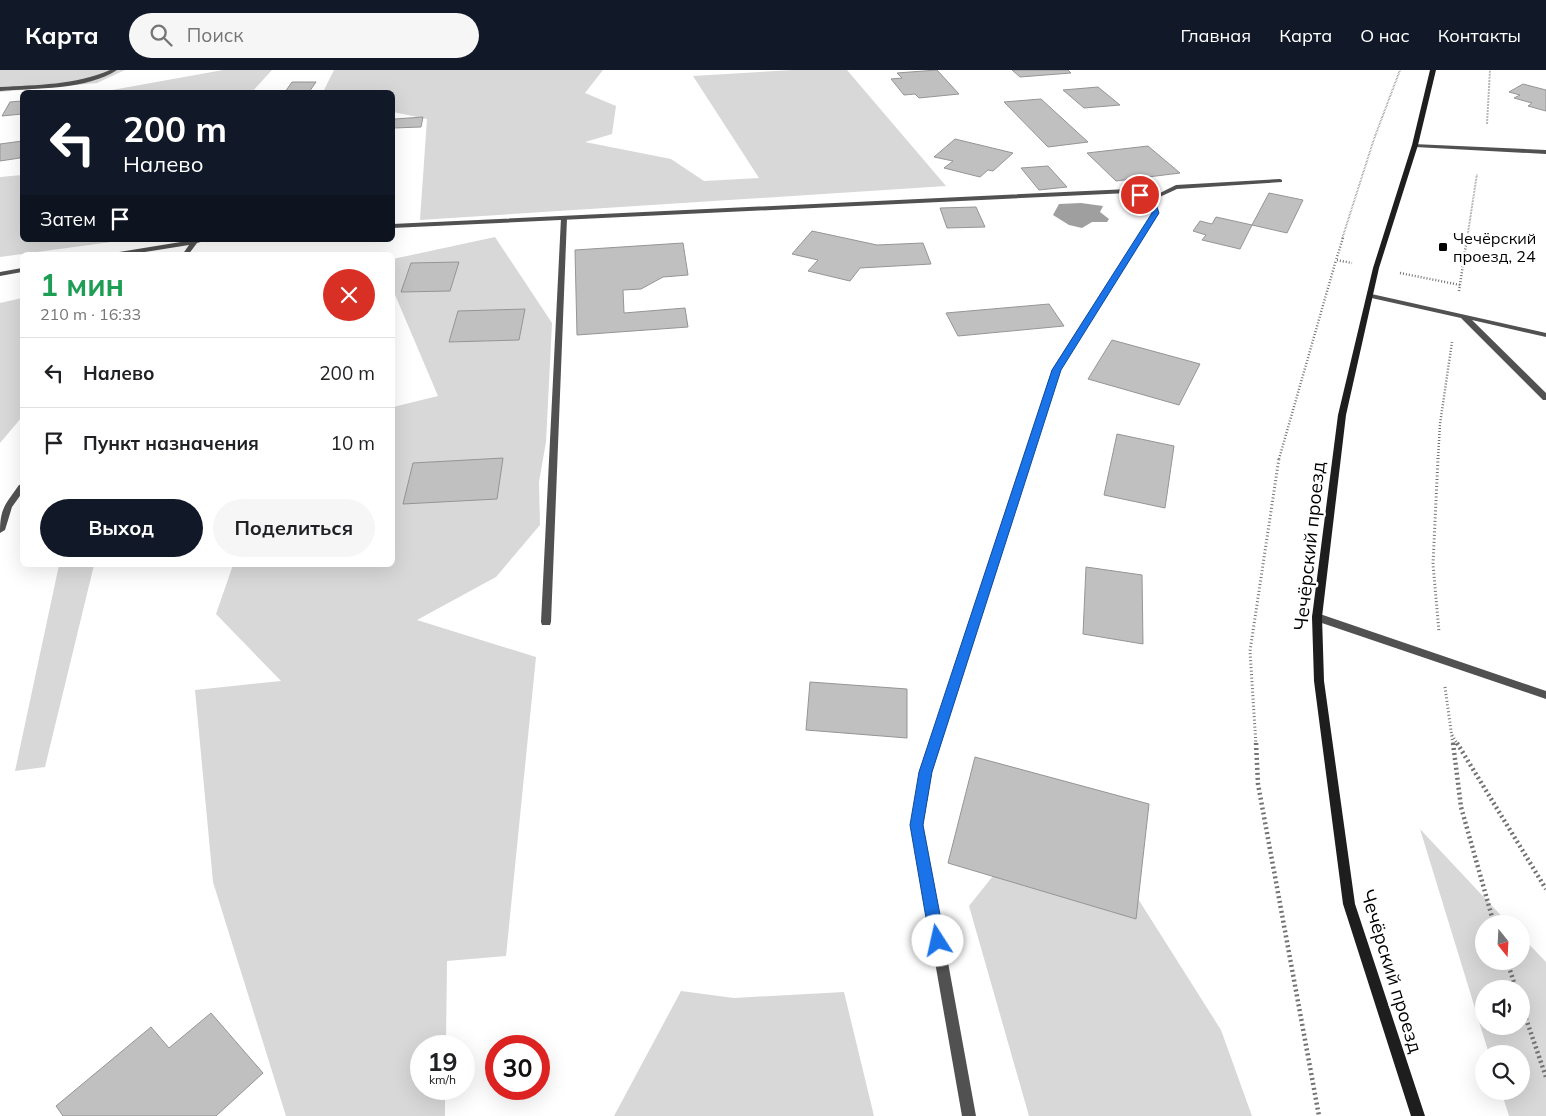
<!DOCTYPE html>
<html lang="ru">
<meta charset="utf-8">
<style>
:root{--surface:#fff;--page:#f6f6f6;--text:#202124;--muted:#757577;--line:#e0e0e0;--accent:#111827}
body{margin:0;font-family:Mulish,sans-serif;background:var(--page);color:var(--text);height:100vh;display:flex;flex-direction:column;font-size:19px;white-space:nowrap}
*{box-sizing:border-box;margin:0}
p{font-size:16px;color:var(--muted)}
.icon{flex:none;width:28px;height:28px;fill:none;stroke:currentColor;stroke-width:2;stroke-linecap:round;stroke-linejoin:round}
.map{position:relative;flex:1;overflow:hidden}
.side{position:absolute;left:20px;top:182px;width:375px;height:315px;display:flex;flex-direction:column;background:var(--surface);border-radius:8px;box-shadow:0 5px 20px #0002}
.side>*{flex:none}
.guide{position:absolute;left:20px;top:20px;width:375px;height:152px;border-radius:8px;box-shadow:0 5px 20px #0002;background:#111827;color:#fff;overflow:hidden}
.needle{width:32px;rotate:162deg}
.tools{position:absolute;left:1475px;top:845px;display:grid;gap:10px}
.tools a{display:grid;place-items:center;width:55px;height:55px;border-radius:50%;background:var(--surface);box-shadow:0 5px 20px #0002;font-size:25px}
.speed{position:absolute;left:410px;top:965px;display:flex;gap:10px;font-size:25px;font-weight:700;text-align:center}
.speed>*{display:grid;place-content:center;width:65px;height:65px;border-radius:50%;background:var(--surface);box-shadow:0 5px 20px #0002;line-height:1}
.speed small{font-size:12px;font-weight:400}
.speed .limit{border:8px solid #d22;background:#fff;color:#111}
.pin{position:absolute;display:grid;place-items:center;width:42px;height:42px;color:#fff;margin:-21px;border:2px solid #fff;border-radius:50%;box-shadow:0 1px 5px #0007}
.me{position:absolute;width:55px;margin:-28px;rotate:350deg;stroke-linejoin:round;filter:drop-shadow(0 0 4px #0008)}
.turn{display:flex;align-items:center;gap:18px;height:105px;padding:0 20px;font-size:22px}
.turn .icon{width:65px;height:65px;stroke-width:2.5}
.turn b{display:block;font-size:35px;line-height:42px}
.then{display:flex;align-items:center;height:48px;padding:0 20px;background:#0003;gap:10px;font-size:19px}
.round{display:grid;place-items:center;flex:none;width:52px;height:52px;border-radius:26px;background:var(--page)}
.overview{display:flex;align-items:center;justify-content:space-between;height:85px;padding:0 20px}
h1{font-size:30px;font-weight:700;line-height:38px;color:#1e9e55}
.primary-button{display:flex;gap:10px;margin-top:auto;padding:10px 20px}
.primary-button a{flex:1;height:58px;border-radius:30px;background:var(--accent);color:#fff;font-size:20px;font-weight:700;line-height:58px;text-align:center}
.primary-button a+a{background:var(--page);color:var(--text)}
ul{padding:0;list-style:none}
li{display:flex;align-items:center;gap:15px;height:70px;padding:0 20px;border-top:1px solid var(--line)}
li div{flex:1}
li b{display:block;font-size:19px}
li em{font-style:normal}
header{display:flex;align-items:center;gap:30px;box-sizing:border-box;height:70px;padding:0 25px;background:var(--accent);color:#fff}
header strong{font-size:24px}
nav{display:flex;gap:28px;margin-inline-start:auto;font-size:18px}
.search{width:350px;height:45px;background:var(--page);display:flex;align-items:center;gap:12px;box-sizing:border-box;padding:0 18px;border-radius:28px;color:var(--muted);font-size:19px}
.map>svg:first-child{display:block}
</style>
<header>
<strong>Карта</strong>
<div class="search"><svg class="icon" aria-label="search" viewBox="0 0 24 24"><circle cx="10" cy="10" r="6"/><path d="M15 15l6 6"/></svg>Поиск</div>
<nav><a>Главная</a><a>Карта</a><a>О нас</a><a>Контакты</a></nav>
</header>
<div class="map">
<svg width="1546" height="1046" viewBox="0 0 1546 1046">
<rect width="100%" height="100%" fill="#fff"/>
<path fill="#d8d8d8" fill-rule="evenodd" d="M 0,0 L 125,0 L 97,13 L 0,22 Z
M 223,0 L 272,0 L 252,22 L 101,22 Z
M 334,0 L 603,0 L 585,23 L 616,36 L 612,64 L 585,72 L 671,89 L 704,111 L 759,108 L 693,6 L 793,0 L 847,0 L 946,116 L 420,150 L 427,49 L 393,42 L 392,22 L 323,22 Z
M 22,105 L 22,170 L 126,170 L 0,187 L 0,107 Z
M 495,167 L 552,253 L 546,372 L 539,412 L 540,455 L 496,507 L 417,550 L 536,587 L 506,886 L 447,891 L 446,976 L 421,976 L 421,1019 L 445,1019 L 445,1046 L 286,1046 L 213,812 L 195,620 L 281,611 L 216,544 L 233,495 L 392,495 L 393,337 L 438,326 L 393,220 L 393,189 Z
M 22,228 L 22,347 L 0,373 L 0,233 Z
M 59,495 L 94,495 L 45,697 L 15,701 Z
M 1420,759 L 1509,854 L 1484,854 L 1484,891 L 1521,891 L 1521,866 L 1546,892 L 1546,1046 L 1509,1046 L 1501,1021 L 1521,1021 L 1521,984 L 1489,984 ZM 1484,919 L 1521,919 L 1521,956 L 1484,956 Z
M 1012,782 L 1123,805 L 1221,960 L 1252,1046 L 1029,1046 L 969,836 Z
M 681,921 L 734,928 L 844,922 L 874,1046 L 614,1046 Z"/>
<path fill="#9f9f9f" d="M 1081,133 L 1103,136 L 1100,142 L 1109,149 L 1107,152 L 1092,152 L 1082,158 L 1069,155 L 1053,145 L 1059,134 Z"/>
<path fill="#c0c0c0" stroke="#959595" d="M 937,0 L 959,24 L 919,28 L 915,24 L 904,25 L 891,9 L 902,8 L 897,3 Z
M 1012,0 L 1068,0 L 1071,3 L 1020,7 Z
M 292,12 L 316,12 L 309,22 L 285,22 Z
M 1523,14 L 1546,20 L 1546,41 L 1528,36 L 1532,33 L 1514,28 L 1520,25 L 1509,22 Z
M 1098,17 L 1120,35 L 1084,38 L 1063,20 Z
M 1041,29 L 1088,72 L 1048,77 L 1004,32 Z
M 22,31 L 22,44 L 2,46 L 10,32 Z
M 423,47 L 421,57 L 393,58 L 395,49 Z
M 955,69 L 1013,83 L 993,101 L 988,100 L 980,107 L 944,98 L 953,91 L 934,87 Z
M 22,71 L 20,88 L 0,91 L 0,74 Z
M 1148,76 L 1180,103 L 1116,111 L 1087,83 Z
M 1048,96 L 1067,117 L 1039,120 L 1021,98 Z
M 1269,123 L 1303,130 L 1287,163 L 1252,155 Z
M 976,137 L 985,157 L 947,158 L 940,138 Z
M 1216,147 L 1252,155 L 1240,179 L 1202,170 L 1206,165 L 1193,161 L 1200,151 L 1212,154 Z
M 812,161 L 877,175 L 923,173 L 931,194 L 860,198 L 850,211 L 808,201 L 818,190 L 792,184 Z
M 683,173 L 688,205 L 663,207 L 641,219 L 623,220 L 624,243 L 685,238 L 688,257 L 577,265 L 575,180 Z
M 459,192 L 450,221 L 401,222 L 411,193 Z
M 1049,234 L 1064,256 L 958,266 L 946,243 Z
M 525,239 L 519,270 L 449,272 L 458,241 Z
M 1112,270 L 1200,294 L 1179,335 L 1088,309 Z
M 1117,364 L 1174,376 L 1165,438 L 1104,425 Z
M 503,388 L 497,429 L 403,434 L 413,393 Z
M 1086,497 L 1142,505 L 1143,574 L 1083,564 Z
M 810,612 L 907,619 L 907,668 L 806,660 Z
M 975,687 L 1149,734 L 1136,849 L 948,793 Z
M 211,943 L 263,1003 L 216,1046 L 63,1046 L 56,1036 L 151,957 L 169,978 Z"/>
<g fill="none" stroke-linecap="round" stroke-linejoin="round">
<path stroke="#737373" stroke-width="2" stroke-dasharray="0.5 1" stroke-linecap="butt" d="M 1487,54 L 1490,0
M 1342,169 L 1374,69 L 1400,0
M 1467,169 L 1477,104"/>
<path stroke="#737373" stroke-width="2.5" stroke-dasharray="1 2" stroke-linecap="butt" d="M 1343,168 L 1336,190 L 1352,193
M 1400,203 L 1460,215
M 1459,221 L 1467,168
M 1279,389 L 1336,190
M 1438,389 L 1440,354 L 1452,272"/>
<path stroke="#737373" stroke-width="3" stroke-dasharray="1 2.5" stroke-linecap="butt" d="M 1438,388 L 1433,494 L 1439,562
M 1445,617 L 1453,675
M 1452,665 L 1458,675
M 1256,675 L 1250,581 L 1279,388"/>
<path stroke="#737373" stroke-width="4.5" stroke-dasharray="2 3" stroke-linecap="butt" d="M 1256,673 L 1258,714 L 1319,1046
M 1453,673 L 1461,737 L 1494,854
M 1457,673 L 1546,819
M 1507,891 L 1516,919
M 1521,934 L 1546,1007"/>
<path fill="#515151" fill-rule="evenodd" d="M 1280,109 L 1282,110 L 1282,112 L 1177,119 L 1153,130 L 1148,129 L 1176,115 Z
M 564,146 L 567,148 L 551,552 L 550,555 L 542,555 L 541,552 L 561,148 Z
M 1367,223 L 1546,263 L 1546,267 L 1472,250 L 1546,323 L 1546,330 L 1543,330 L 1461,248 L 1367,227 Z
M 1317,543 L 1546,621 L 1546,629 L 1313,550 L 1312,547 L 1313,544 Z"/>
<path fill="#515151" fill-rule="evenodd" d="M 110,0 L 117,0 C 87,20 35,18 0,21 L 0,17 C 37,15 75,15 110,0 Z
M 1413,74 L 1546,80 L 1546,84 L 1415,77 L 1413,76 Z
M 1129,119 L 1153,128 L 1159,143 L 1060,300 L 932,702 L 923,755 L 976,1046 L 962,1046 L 911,755 L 920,702 L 1052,300 L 1153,143 L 1148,130 L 1128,123 L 392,158 L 392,154 Z
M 193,170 L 208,170 L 197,173 L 188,185 L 182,185 L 189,175 L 126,185 L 110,185 L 113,183 Z
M 22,198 L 22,202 L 0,206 L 0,202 Z
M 22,414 L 22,423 L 12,437 L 5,460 L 0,463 C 0,438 5,435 19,415 Z"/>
<path fill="#1e1e1e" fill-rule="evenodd" d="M 1430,0 L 1436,0 L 1418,75 L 1379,198 L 1346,345 L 1322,547 L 1324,611 L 1355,834 L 1425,1046 L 1411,1046 L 1343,834 L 1314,611 L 1312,547 L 1338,345 L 1373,198 L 1412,75 Z"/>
</g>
<path fill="#1a73e8" stroke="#114b97" d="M 1140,123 L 1154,128 L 1159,143 L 1061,300 L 932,702 L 923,755 L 945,871 L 943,876 L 938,878 L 932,876 L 930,871 L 910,755 L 919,702 L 1052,300 L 1152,143 L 1148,131 L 1136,125 Z"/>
<rect fill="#000" stroke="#fff" stroke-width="2" x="1438" y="172" width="10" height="10" rx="2.5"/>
<g text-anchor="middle" stroke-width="4.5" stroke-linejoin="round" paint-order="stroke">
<g font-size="16" fill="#000" stroke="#fff" text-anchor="start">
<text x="1453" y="174">Чечёрский<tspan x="1453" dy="18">проезд, 24</tspan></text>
</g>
<g font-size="19" fill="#000" stroke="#fff">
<text transform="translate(1309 476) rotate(-84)" y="7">Чечёрский проезд</text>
<text transform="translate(1392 901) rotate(73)" y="7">Чечёрский проезд</text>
</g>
</g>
</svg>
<div class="tools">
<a><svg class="needle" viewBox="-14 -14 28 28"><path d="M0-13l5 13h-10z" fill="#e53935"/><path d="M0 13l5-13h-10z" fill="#757577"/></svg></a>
<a><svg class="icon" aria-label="sound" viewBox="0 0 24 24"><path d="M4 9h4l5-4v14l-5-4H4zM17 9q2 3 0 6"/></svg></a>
<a><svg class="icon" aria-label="search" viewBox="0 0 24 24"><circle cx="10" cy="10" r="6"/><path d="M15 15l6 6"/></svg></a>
</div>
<div class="speed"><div>19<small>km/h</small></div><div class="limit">30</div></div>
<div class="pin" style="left:1140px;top:125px;background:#d93025"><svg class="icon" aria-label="arrive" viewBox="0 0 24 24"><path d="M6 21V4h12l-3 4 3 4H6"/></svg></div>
<svg class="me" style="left:938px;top:871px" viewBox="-20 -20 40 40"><circle r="19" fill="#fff"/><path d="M0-13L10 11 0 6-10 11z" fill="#1a73e8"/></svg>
<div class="guide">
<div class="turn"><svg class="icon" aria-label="left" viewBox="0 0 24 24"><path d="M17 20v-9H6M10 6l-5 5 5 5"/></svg><div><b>200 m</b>Налево</div></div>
<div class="then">Затем<svg class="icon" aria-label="arrive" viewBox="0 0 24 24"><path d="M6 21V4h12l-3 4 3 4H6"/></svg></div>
</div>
<section class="side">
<div class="overview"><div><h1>1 мин</h1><p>210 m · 16:33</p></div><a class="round" style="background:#d93025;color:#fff"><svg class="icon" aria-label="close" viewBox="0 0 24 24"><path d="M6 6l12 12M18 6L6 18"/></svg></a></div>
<ul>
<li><svg class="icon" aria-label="left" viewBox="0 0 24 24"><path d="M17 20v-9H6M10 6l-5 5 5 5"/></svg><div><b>Налево</b></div><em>200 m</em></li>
<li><svg class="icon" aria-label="arrive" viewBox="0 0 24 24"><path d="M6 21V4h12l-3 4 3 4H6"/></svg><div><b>Пункт назначения</b></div><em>10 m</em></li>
</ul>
<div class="primary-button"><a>Выход</a><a>Поделиться</a></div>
</section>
</div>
